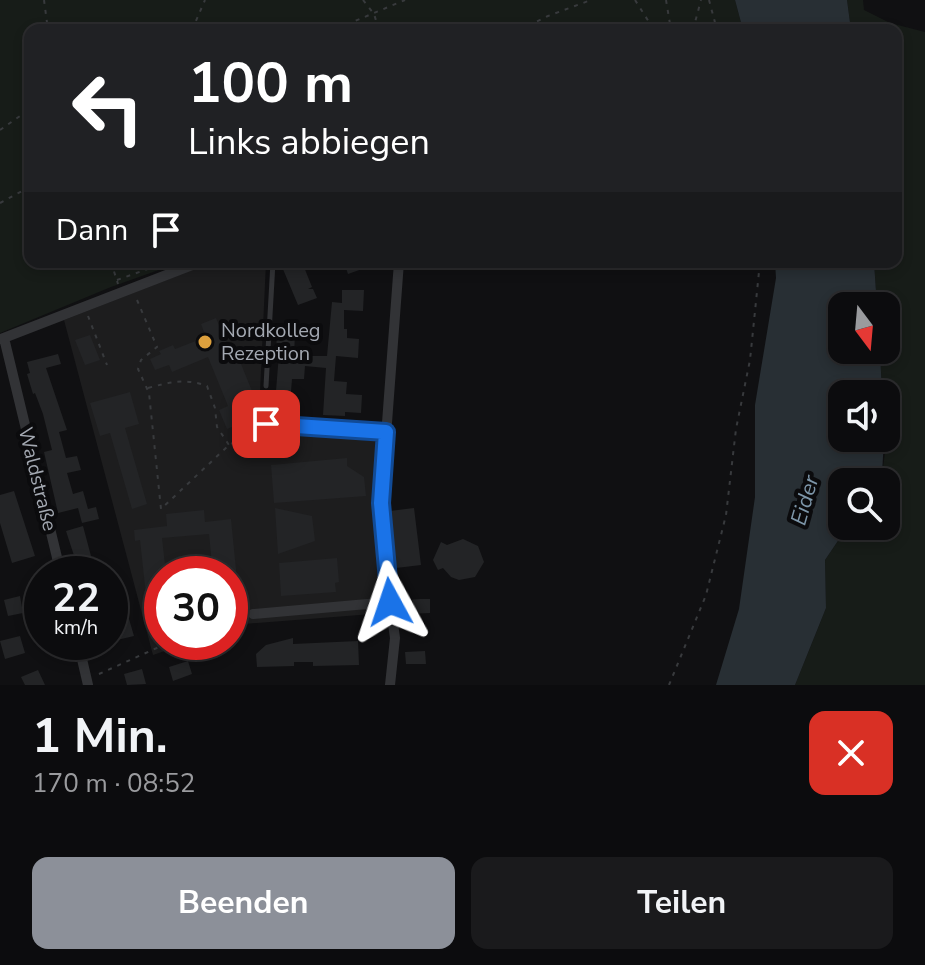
<!DOCTYPE html>
<html lang="de">
<meta charset="utf-8">
<style>
:root{--surface:#0c0c0e;--page:#1a1a1c;--text:#f1f3f6;--muted:#9a9b9e;--line:#2c2c2e;--accent:#8c9099}
body{margin:0;font-family:"Nunito Sans",sans-serif;background:var(--page);color:var(--text);height:100vh;display:flex;flex-direction:column;font-size:30px;white-space:nowrap}
*{box-sizing:border-box;margin:0}
p{font-size:26px;color:var(--muted)}
.icon{flex:none;width:44px;height:44px;fill:none;stroke:currentColor;stroke-width:2;stroke-linecap:round;stroke-linejoin:round}
.map{position:relative;height:685px;overflow:hidden}
.details{display:flex;flex-direction:column;background:var(--surface);flex:1}
.details>*{flex:none}
.guide{position:absolute;left:24px;top:24px;width:878px;height:244px;border-radius:16px;box-shadow:0 4px 12px #0003,0 0 0 2px var(--line);background:#202124;color:#fff;overflow:hidden}
.needle{width:52px;rotate:164deg}
.controls{position:absolute;left:828px;top:292px;display:grid;gap:16px}
.controls a{display:grid;place-items:center;width:72px;height:72px;border-radius:16px;background:var(--surface);box-shadow:0 4px 12px #0003,0 0 0 2px var(--line);font-size:40px}
.speed{position:absolute;left:24px;top:556px;display:flex;gap:16px;font-size:40px;font-weight:700;text-align:center}
.speed>*{display:grid;place-content:center;width:104px;height:104px;border-radius:50%;background:var(--surface);box-shadow:0 4px 12px #0003,0 0 0 2px var(--line);line-height:1}
.speed small{font-size:20px;font-weight:400}
.speed .limit{border:12px solid #d22;background:#fff;color:#111}
.pin{position:absolute;display:grid;place-items:center;width:68px;height:68px;color:#fff;margin:-34px;border-radius:16px;box-shadow:0 4px 12px #0006}
.me{position:absolute;width:88px;margin:-44px;rotate:355deg;stroke-linejoin:round;filter:drop-shadow(0 0 6px #0008)}
.turn{display:flex;align-items:center;gap:28px;height:168px;padding:0 32px;font-size:36px}
.turn .icon{width:104px;height:104px;stroke-width:2.5}
.turn b{display:block;font-size:56px;line-height:68px}
.then{display:flex;align-items:center;height:76px;padding:0 32px;background:#0003;gap:16px;font-size:30px}
.round{display:grid;place-items:center;flex:none;width:84px;height:84px;border-radius:16px;background:var(--page)}
.summary{display:flex;align-items:center;justify-content:space-between;height:136px;padding:0 32px}
h1{font-size:48px;font-weight:700;line-height:60px}
.cta{display:flex;gap:16px;margin-top:auto;padding:16px 32px}
.cta a{flex:1;height:92px;border-radius:16px;background:var(--accent);color:#fff;font-size:32px;font-weight:700;line-height:92px;text-align:center}
.cta a+a{background:var(--page);color:var(--text)}
.map>svg:first-child{display:block}
</style>
<div class="map">
<svg width="925" height="685" viewBox="0 0 925 685">
<rect width="100%" height="100%" fill="#101012"/>
<path fill="#1d1d1e" d="M 213,262 L 266,262 L 259,414 L 379,422 L 377,502 L 385,613 L 243,624 L 230,629 L 230,574 L 162,574 L 162,642 L 191,642 L 153,655 L 64,320 Z"/>
<path fill="#171c18" d="M 0,0 L 735,0 L 743,30 L 30,30 L 30,262 L 181,262 L 111,287 L 0,333 Z
M 847,0 L 863,0 L 864,10 L 890,23 L 925,32 L 925,685 L 795,685 L 826,608 L 825,560 L 848,526 L 886,526 L 886,482 L 878,482 C 888,466 886,415 886,394 L 882,394 L 880,350 L 886,350 L 886,306 L 877,306 L 874,262 L 896,262 L 896,30 L 851,30 Z"/>
<path fill="#282f34" d="M 735,0 L 847,0 L 851,30 L 743,30 Z
M 775,262 L 874,262 L 877,306 L 842,306 L 842,350 L 880,350 L 882,394 L 842,394 L 842,438 L 884,438 L 882,475 L 878,482 L 842,482 L 842,526 L 848,526 L 825,560 L 826,608 L 795,685 L 716,685 L 739,609 L 755,497 L 755,405 L 776,278 Z"/>
<path fill="#232426" d="M 280,262 L 302,262 L 312,287 L 308,289 L 313,289 L 317,298 L 298,305 Z
M 344,262 L 379,262 L 379,263 L 348,274 Z
M 342,290 L 364,290 L 363,311 L 344,310 L 344,329 L 347,329 L 347,338 L 359,339 L 358,358 L 336,356 L 334,381 L 347,382 L 346,394 L 362,395 L 361,413 L 345,412 L 345,416 L 323,415 L 326,368 L 305,366 L 304,379 L 292,379 L 290,404 L 275,403 L 279,354 L 276,354 L 277,332 L 295,333 L 294,356 L 327,356 L 332,302 L 342,303 Z
M 216,318 L 234,361 L 239,359 L 254,396 L 245,400 L 252,419 L 227,429 L 219,410 L 228,406 L 208,357 L 172,372 L 169,365 L 155,370 L 150,359 L 161,354 L 159,351 L 173,345 L 175,349 L 206,337 L 201,324 Z
M 90,335 L 100,360 L 85,365 L 75,340 Z
M 58,354 L 61,364 L 46,368 L 67,430 L 59,432 L 66,458 L 77,456 L 81,470 L 67,473 L 73,494 L 83,491 L 88,509 L 96,507 L 99,519 L 82,523 L 78,508 L 58,513 L 44,452 L 52,450 L 43,414 L 35,393 L 33,394 L 27,374 L 30,373 L 27,362 Z
M 130,392 L 139,424 L 125,428 L 147,504 L 132,509 L 110,433 L 100,436 L 90,403 Z
M 347,458 L 347,466 L 364,477 L 366,496 L 274,503 L 271,465 Z
M 14,491 L 35,556 L 12,563 L 0,523 L 0,495 Z
M 275,508 L 312,516 L 315,541 L 278,554 Z
M 414,508 L 421,565 L 396,568 L 390,511 Z
M 204,510 L 205,522 L 231,519 L 240,610 L 230,612 L 230,574 L 213,574 L 209,534 L 162,538 L 166,574 L 162,574 L 162,622 L 149,623 L 140,540 L 135,541 L 134,530 L 167,526 L 166,514 Z
M 83,526 L 95,571 L 80,574 L 66,531 Z
M 463,539 L 478,546 L 484,562 L 475,577 L 459,580 L 451,577 L 443,568 L 438,570 L 433,560 L 441,542 L 447,545 Z
M 337,558 L 339,582 L 335,583 L 336,592 L 281,596 L 279,563 Z
M 20,596 L 23,613 L 8,616 L 4,600 Z
M 420,599 L 430,599 L 430,613 L 406,614 L 406,600 Z
M 129,619 L 134,636 L 117,640 L 112,624 Z
M 20,636 L 25,653 L 5,659 L 0,641 Z
M 293,638 L 293,644 L 358,641 L 359,665 L 313,666 L 313,662 L 294,662 L 294,666 L 257,667 L 256,654 L 266,645 Z
M 425,651 L 426,664 L 406,664 L 405,652 Z
M 188,661 L 192,674 L 173,681 L 169,667 Z
M 142,669 L 146,684 L 127,685 L 124,674 Z
M 38,670 L 45,685 L 25,685 L 21,677 Z"/>
<g fill="none" stroke-linecap="round" stroke-linejoin="round">
<path stroke="#383a3d" stroke-width="2" stroke-dasharray="4 6" stroke-linecap="butt" d="M 44,0 L 48,30
M 363,0 L 374,14 L 379,30
M 635,0 L 649,22 L 658,30
M 666,0 L 671,30
M 709,0 L 717,30
M 192,30 L 205,0
M 307,30 L 343,26 L 405,0
M 519,30 L 548,16 L 591,0
M 693,30 L 701,0
M 0,130 L 30,109
M 0,203 L 22,191 L 30,182
M 111,262 L 118,284
M 117,280 L 164,263
M 137,300 L 157,347 L 141,360 L 138,369 L 149,393 L 161,509 L 229,445 L 260,427
M 88,316 L 107,365
M 148,388 C 170,382 186,378 207,386 L 215,408 L 217,427 L 229,445
M 99,674 L 159,647 L 162,641
M 669,685 L 706,595 L 726,515 L 736,429 L 750,360 L 760,262"/>
<path stroke="#323336" stroke-width="5" d="M 266,386 L 273,262
M 266,424 L 385,432
M 230,618 L 252,614"/>
<path stroke="#323336" stroke-width="10" d="M 4,338 L 61,574
M 1,339 L 200,262
M 390,602 L 395,638 L 390,685
M 253,614 L 390,602 L 381,503 L 399,262
M 78,642 L 88,685"/>
</g>
<g fill="none" stroke-linecap="round" stroke-linejoin="round">
<g stroke="#114b97" stroke-width="20">
<path id="route" d="M 266,424 L 386,432 L 381,503 L 390,602"/>
</g>
<use href="#route" stroke="#1a73e8" stroke-width="14"/>
</g>
<circle fill="#dda03d" stroke="#0b0b0d" stroke-width="3" cx="205" cy="342" r="8"/>
<g text-anchor="middle" stroke-width="8" stroke-linejoin="round" paint-order="stroke">
<g font-size="20" fill="#a3a8b1" stroke="#0b0b0d" text-anchor="start">
<text x="221" y="337">Nordkolleg<tspan x="221" dy="23">Rezeption</tspan></text>
</g>
<g font-size="20" fill="#a3a8b1" stroke="#0b0b0d">
<text transform="translate(38 479) rotate(76)" y="7">Waldstraße</text>
</g>
<g font-size="22" font-style="italic" fill="#7d96a9" stroke="#0b0b0d">
<text transform="translate(804 500) rotate(-74)" y="8">Eider</text>
</g>
</g>
</svg>
<div class="controls">
<a><svg class="needle" viewBox="-14 -14 28 28"><path d="M0-13l5 13h-10z" fill="#e53935"/><path d="M0 13l5-13h-10z" fill="#9a9b9e"/></svg></a>
<a><svg class="icon" aria-label="sound" viewBox="0 0 24 24"><path d="M4 9h4l5-4v14l-5-4H4zM17 9q2 3 0 6"/></svg></a>
<a><svg class="icon" aria-label="search" viewBox="0 0 24 24"><circle cx="10" cy="10" r="6"/><path d="M15 15l6 6"/></svg></a>
</div>
<div class="speed"><div>22<small>km/h</small></div><div class="limit">30</div></div>
<div class="pin" style="left:266px;top:424px;background:#d93025"><svg class="icon" aria-label="arrive" viewBox="0 0 24 24"><path d="M6 21V4h12l-3 4 3 4H6"/></svg></div>
<svg class="me" style="left:390px;top:602px" viewBox="-20 -20 40 40"><path d="M0-17L14 15 0 8-14 15z" fill="#1a73e8" stroke="#fff" stroke-width="4"/></svg>
<div class="guide">
<div class="turn"><svg class="icon" aria-label="left" viewBox="0 0 24 24"><path d="M17 20v-9H6M10 6l-5 5 5 5"/></svg><div><b>100 m</b>Links abbiegen</div></div>
<div class="then">Dann<svg class="icon" aria-label="arrive" viewBox="0 0 24 24"><path d="M6 21V4h12l-3 4 3 4H6"/></svg></div>
</div>
</div>
<section class="details">
<div class="summary"><div><h1>1 Min.</h1><p>170 m · 08:52</p></div><a class="round" style="background:#d93025;color:#fff"><svg class="icon" aria-label="close" viewBox="0 0 24 24"><path d="M6 6l12 12M18 6L6 18"/></svg></a></div>
<div class="cta"><a>Beenden</a><a>Teilen</a></div>
</section>
